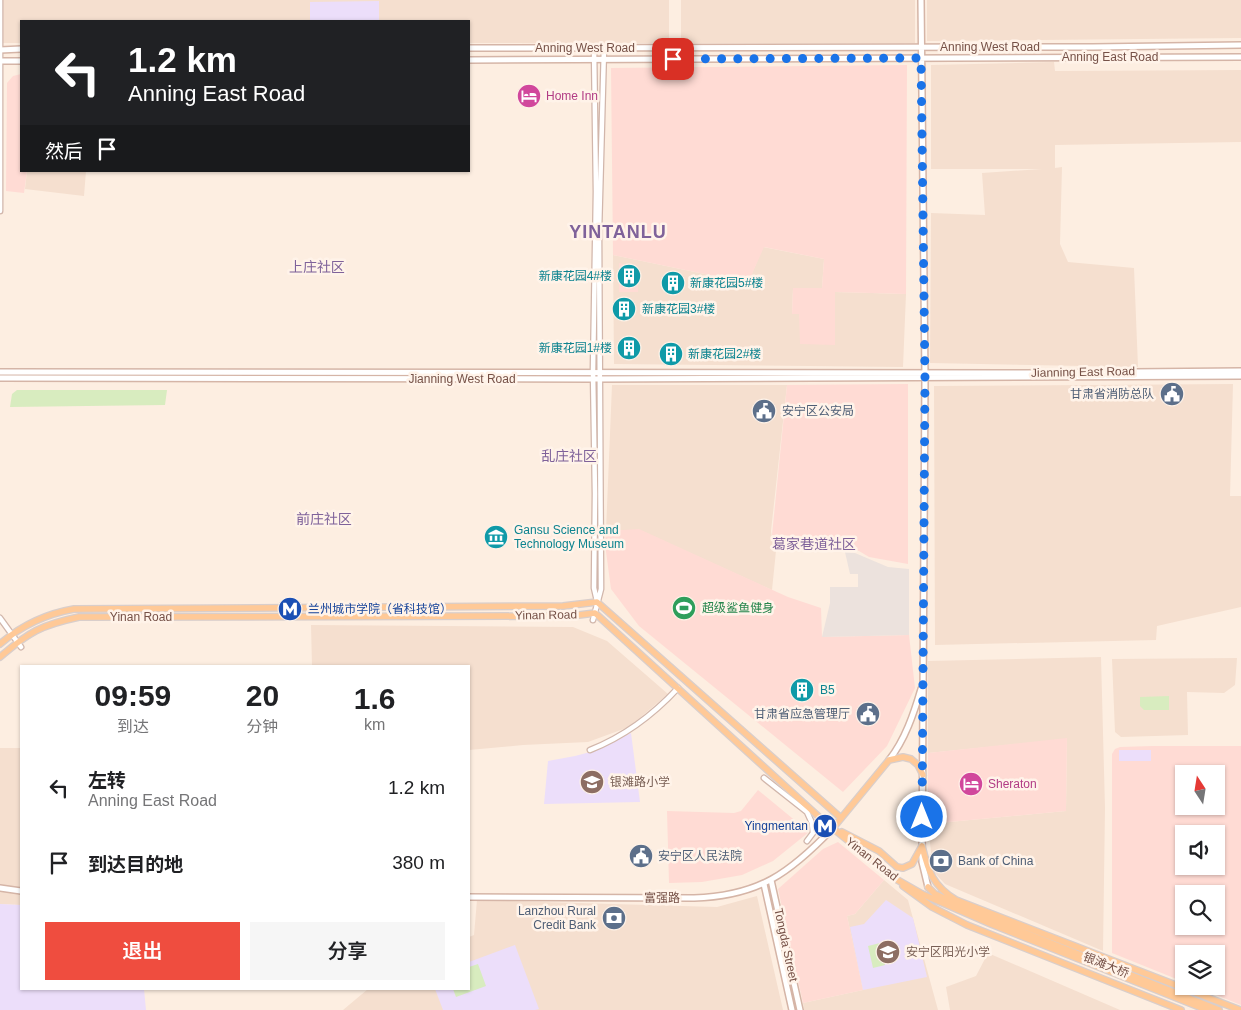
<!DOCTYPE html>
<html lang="zh">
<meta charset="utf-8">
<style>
:root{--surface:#fff;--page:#f6f6f6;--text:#202124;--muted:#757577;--accent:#ef4d3f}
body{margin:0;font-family:Arial,"Noto Sans SC",sans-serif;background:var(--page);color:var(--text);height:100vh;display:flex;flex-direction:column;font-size:19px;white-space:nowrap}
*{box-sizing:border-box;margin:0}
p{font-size:16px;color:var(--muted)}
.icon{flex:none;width:28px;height:28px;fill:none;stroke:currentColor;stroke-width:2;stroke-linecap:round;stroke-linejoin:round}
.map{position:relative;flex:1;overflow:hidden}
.side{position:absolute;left:20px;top:665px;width:450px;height:325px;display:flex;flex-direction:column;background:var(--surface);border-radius:0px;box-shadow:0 1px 4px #0004}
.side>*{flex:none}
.banner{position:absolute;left:20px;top:20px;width:450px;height:152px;border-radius:0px;box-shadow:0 1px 4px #0004;background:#202124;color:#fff;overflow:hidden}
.needle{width:32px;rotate:348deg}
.tools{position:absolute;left:1175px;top:765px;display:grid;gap:10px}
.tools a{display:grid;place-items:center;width:50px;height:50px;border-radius:0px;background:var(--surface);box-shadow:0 1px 4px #0004;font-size:25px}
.pin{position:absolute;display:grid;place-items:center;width:42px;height:42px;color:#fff;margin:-21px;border-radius:10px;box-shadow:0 2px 8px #0006}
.me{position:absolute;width:55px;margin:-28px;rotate:0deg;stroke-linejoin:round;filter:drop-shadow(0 0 4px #0008)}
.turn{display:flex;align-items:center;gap:18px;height:105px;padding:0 25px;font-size:22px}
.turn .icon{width:65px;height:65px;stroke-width:2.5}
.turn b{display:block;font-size:35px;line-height:42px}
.then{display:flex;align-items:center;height:48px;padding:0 25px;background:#0003;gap:10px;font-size:19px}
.eta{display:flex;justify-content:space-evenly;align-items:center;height:85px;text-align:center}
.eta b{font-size:30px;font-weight:600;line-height:35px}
.button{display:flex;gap:10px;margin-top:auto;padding:10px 25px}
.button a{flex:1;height:58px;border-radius:0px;background:var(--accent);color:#fff;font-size:20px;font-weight:600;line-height:58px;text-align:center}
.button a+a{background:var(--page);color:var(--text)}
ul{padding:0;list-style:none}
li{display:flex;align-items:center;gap:15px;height:75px;padding:0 25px}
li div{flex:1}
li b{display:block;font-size:19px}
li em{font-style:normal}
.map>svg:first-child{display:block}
</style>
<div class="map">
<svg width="1241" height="1010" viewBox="0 0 1241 1010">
<rect width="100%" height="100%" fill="#fdeee1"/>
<path fill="#f5dfcf" d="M 1,0 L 669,0 L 669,43 L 469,43 L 469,21 L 21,21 L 21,43 L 1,43 Z
M 681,0 L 915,0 L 915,43 L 681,43 Z
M 927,0 L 1241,0 L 1241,38 L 927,41 Z
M 1054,62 L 1055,71 L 1241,70 L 1241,142 L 1055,145 L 1055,168 L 1062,167 L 1060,244 L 1068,262 L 1134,268 L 1138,367 L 930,363 L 931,213 L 985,215 L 982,173 L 1042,169 L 931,169 L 931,65 Z
M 27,171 L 86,171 L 84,196 L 25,189 Z
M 763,247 L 824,259 L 822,288 L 793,288 L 792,314 L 799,314 L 835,292 L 906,294 L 903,367 L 614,364 L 613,255 L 748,283 Z
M 1233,384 L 1230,496 L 1241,496 L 1241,607 L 1157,626 L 1156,640 L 935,645 L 934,386 Z
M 612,385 L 787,385 L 771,531 L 772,540 L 777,541 L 772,590 L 639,530 L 606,531 Z
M 311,625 L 573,627 L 607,641 L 668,694 L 629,727 L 588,742 L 523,745 L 469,750 L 469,666 L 312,666 Z
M 1101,657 L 1105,808 L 1103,951 L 945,884 L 933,871 L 928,824 L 1066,811 L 1067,739 L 928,753 L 928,661 Z
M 1237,658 L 1235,685 L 1224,693 L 1187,692 L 1188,735 L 1121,737 L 1115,732 L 1112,659 Z
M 0,748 L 21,748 L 21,905 L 0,904 Z
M 884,880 L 908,900 L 938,1010 L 804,1010 L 803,1003 L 863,990 L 847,916 L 855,914 Z
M 757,896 L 783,1010 L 343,1010 L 368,989 L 469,989 L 469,937 L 474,935 L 477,900 L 717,907 Z
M 988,953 L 1120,1010 L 950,1010 L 946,987 L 976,976 Z"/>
<path fill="#ffdbd4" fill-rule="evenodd" d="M 907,65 L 906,294 L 835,292 L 835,345 L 800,344 L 799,314 L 792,314 L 793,288 L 822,288 L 824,259 L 764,247 L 748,283 L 613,255 L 611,68 Z
M 21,74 L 21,171 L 27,171 L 24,193 L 6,191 L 7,83 L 13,76 Z
M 619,263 L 638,267 L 638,292 L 619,292 Z
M 908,384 L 908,564 L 869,557 L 859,551 L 812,541 L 809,537 L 772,535 L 787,385 Z
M 639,529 L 788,597 L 821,608 L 822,637 L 909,635 L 915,688 L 887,746 L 843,792 L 639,626 L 611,589 L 605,544 L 606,531 Z
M 1067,738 L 1066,811 L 928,824 L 928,753 Z
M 1152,746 L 1241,746 L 1241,1005 L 1194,986 L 1216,986 L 1216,954 L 1184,954 L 1184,982 L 1112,953 L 1112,754 L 1115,749 L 1120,747 ZM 1184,774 L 1216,774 L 1216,806 L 1184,806 ZM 1184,834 L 1216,834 L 1216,866 L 1184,866 ZM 1184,894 L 1216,894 L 1216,926 L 1184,926 Z
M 758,790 L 809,832 L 773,861 L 742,875 L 702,882 L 669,883 L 667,811 L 734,813 L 741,811 Z
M 838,842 L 884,880 L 855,914 L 847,916 L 863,990 L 803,1003 L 778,889 L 823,849 Z"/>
<path fill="#ece2dd" d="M 845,552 L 855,553 L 888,567 L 909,569 L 909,635 L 822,637 L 830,603 L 830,587 L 858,587 L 858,574 L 850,574 Z"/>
<path fill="#ecdefa" d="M 379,1 L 379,21 L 310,21 L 310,2 Z
M 631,733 L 640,802 L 544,804 L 548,761 L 575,756 L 594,751 Z
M 1119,750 L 1151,750 L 1151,761 L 1119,761 Z
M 886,900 L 913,918 L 927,977 L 863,990 L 850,927 L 864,924 Z
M 0,904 L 21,905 L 21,989 L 144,989 L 146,1010 L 0,1010 Z
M 515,945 L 539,1009 L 535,1010 L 443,1010 L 435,989 L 469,989 L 469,962 Z"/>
<path fill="#d8ecbf" d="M 17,390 L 167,390 L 165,405 L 10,407 L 12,394 Z
M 1169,696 L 1169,710 L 1144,710 L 1140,706 L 1140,697 Z
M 880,943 L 885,965 L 873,968 L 868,946 Z
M 478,964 L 486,986 L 456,997 L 453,989 L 469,989 L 469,967 Z"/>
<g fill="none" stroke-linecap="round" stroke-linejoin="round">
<g stroke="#d1b6ab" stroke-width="7">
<path id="tertiary" d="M 594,48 L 596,192 L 593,371 L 595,494 L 594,588 L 597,601
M 0,211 L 0,0
M 0,618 L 21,647
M 593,620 L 601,589 L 599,231 L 604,48
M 590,750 C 623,737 654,714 678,688
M 764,778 L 807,812 L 812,823 L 813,833 L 807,841"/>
</g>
<g stroke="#d5b5a7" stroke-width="8">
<path id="secondary" d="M 921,0 L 925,377 L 922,862 L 928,887
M 469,48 L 1093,47 L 1241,45
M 0,50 L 21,49
M 469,60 L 1241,57
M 0,61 L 21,61
M 0,372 L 1026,373 L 1241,371
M 0,378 L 593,379 L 1241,376
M 889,760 C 905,740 914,713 921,689
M 771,880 L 800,1010
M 764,884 L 792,1010
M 0,888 L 21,891
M 469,897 L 694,898 C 759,896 790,873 833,828"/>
</g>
<g stroke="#d9cecb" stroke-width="8">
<path id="primary" d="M 0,644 C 22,625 45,614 74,609 L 563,606 L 597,602 L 841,818
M 0,657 C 29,632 41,625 79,617 L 571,616 L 595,613 L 819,817 L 894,878 L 922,894 L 991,924 L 1207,1010
M 833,828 L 889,760 L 903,757 L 911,759 L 918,765 L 923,775
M 842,832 L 879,851 L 897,867 L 903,868 L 912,864 L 922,846
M 922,846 C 928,871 933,886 956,900 L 1240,1010
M 903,886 L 932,907 L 967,925 L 1181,1010
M 928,887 L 935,894 L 993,920 L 1219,1010"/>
</g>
<use href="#tertiary" stroke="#fff" stroke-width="4.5"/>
<use href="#secondary" stroke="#fff" stroke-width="5"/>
<use href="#primary" stroke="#ffc997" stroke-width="5.5"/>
</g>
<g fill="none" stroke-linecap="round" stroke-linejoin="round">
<path stroke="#1a73e8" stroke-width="9" stroke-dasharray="0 16.2" d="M 673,59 L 921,58 L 925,378 L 922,817"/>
</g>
<defs>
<g id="hotel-disc" transform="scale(1.25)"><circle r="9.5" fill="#d1479c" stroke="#fff3e9"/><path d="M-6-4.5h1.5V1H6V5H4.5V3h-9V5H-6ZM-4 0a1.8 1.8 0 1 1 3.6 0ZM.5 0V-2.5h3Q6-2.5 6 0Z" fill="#fff"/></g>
<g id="building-disc" transform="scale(1.25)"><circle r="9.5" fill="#0f9aa8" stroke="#fff3e9"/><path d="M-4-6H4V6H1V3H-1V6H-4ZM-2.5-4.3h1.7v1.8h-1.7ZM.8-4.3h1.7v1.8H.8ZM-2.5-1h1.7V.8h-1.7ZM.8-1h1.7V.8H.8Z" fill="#fff"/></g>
<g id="civic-disc" transform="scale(1.25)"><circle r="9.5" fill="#5c6f8a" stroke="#fff3e9"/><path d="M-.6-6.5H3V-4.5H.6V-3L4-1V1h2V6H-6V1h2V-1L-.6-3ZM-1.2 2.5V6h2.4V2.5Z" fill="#fff"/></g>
<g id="museum-disc" transform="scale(1.25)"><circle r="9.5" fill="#0f9aa8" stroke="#fff3e9"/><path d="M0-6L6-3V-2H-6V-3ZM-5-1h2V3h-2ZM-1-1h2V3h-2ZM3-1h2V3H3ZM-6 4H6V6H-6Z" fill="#fff"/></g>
<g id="stadium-disc" transform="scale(1.25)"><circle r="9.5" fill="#2e9e5b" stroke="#fff3e9"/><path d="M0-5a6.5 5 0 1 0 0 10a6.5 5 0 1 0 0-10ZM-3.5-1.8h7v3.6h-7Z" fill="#fff"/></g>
<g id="metro-disc" transform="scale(1.25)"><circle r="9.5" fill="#1a4fb4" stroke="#fff3e9"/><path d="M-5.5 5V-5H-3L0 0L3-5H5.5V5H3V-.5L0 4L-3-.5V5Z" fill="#fff"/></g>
<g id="school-disc" transform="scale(1.25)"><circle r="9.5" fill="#8d6e63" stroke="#fff3e9"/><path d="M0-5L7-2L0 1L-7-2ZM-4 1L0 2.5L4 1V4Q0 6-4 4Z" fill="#fff"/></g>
<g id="bank-disc" transform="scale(1.25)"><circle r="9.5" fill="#5c6f8a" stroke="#fff3e9"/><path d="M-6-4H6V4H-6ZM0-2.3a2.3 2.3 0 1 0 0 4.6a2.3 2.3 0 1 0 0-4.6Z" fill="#fff"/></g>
</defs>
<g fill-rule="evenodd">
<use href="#hotel-disc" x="529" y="96"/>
<use href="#building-disc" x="629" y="276"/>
<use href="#building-disc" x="673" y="283"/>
<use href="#building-disc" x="624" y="309"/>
<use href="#building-disc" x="629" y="348"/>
<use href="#building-disc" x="671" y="354"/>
<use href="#civic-disc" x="1172" y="394"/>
<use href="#civic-disc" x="764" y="411"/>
<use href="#museum-disc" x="496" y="537"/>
<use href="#stadium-disc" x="684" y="608"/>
<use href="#metro-disc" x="290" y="609"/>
<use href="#building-disc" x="802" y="690"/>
<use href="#civic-disc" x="868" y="714"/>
<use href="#school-disc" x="592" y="782"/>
<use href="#hotel-disc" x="971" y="784"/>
<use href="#metro-disc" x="825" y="826"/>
<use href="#civic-disc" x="641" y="856"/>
<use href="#bank-disc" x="941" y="861"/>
<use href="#bank-disc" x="614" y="918"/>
<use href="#school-disc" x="888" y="952"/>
</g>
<g text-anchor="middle" stroke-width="5" stroke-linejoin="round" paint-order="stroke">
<g font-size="12" fill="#765147" stroke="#fff3e9">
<text x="990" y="51">Anning West Road</text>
<text x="585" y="52">Anning West Road</text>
<text x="1110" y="61">Anning East Road</text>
<text transform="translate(1083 372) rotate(-1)" y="4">Jianning East Road</text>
<text x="462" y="383">Jianning West Road</text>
<text transform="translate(546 615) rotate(-1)" y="4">Yinan Road</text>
<text x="141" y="621">Yinan Road</text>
<text transform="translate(872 859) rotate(38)" y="4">Yinan Road</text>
<text x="662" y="902">富强路</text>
<text transform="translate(786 945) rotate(78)" y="4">Tongda Street</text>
<text transform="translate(1106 965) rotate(22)" y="4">银滩大桥</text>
</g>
<g font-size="12" fill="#b23c85" stroke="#fff3e9" text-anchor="start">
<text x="546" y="100">Home Inn</text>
<text x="988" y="788">Sheraton</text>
</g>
<g font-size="12" fill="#0d838f" stroke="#fff3e9" text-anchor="start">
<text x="612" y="280" text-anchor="end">新康花园4#楼</text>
<text x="690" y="287">新康花园5#楼</text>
<text x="642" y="313">新康花园3#楼</text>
<text x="612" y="352" text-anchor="end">新康花园1#楼</text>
<text x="688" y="358">新康花园2#楼</text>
<text x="514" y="534">Gansu Science and<tspan x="514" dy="14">Technology Museum</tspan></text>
<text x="820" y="694">B5</text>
</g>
<g font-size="12" fill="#4e5e75" stroke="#fff3e9" text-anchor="end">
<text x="1154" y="398">甘肃省消防总队</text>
<text x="782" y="415" text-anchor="start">安宁区公安局</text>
<text x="850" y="718">甘肃省应急管理厅</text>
<text x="658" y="860" text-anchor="start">安宁区人民法院</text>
<text x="958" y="865" text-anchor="start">Bank of China</text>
<text x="596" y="915">Lanzhou Rural<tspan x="596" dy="14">Credit Bank</tspan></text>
</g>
<g font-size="12" fill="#27864d" stroke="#fff3e9" text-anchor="start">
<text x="702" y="612">超级鲨鱼健身</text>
</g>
<g font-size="12" fill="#164399" stroke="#fff3e9" text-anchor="start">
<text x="308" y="613">兰州城市学院（省科技馆）</text>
<text x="808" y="830" text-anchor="end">Yingmentan</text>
</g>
<g font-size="12" fill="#785e54" stroke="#fff3e9" text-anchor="start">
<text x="610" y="786">银滩路小学</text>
<text x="906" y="956">安宁区阳光小学</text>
</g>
<g font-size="14" fill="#7f629a" stroke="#fff3e9">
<text x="317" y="272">上庄社区</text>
<text x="569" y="461">乱庄社区</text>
<text x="324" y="524">前庄社区</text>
<text x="814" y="549">葛家巷道社区</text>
</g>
<g font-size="18" font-weight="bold" letter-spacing="1" fill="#7f629a" stroke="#fff3e9">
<text x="618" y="238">YINTANLU</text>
</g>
</g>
</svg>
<div class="tools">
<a><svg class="needle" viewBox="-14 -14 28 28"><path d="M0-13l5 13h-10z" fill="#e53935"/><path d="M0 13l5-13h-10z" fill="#757577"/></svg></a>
<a><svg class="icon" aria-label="sound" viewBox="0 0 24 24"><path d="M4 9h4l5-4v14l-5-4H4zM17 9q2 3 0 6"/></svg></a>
<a><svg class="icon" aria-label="search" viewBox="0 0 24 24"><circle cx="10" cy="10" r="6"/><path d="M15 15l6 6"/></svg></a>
<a><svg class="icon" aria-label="layers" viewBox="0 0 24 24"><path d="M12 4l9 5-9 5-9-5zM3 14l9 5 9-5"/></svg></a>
</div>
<div class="pin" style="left:673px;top:59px;background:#d93025"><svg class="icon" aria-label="arrive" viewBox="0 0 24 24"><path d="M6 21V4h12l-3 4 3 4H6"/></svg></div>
<svg class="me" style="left:922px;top:817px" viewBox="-20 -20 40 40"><circle r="17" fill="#1a73e8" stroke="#fff" stroke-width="3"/><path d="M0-11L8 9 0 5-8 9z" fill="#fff"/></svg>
<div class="banner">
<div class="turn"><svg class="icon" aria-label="left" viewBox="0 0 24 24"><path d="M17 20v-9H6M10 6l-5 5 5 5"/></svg><div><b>1.2 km</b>Anning East Road</div></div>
<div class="then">然后<svg class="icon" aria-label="arrive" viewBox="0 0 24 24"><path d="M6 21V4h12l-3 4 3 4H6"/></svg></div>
</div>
<section class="side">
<div class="eta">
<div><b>09:59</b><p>到达</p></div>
<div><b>20</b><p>分钟</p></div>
<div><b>1.6</b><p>km</p></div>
</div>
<ul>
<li><svg class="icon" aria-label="left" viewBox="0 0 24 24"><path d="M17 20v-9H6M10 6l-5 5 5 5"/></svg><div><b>左转</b><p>Anning East Road</p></div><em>1.2 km</em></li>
<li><svg class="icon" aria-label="arrive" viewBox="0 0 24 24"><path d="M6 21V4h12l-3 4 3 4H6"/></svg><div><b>到达目的地</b></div><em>380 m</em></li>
</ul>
<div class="button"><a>退出</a><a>分享</a></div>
</section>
</div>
